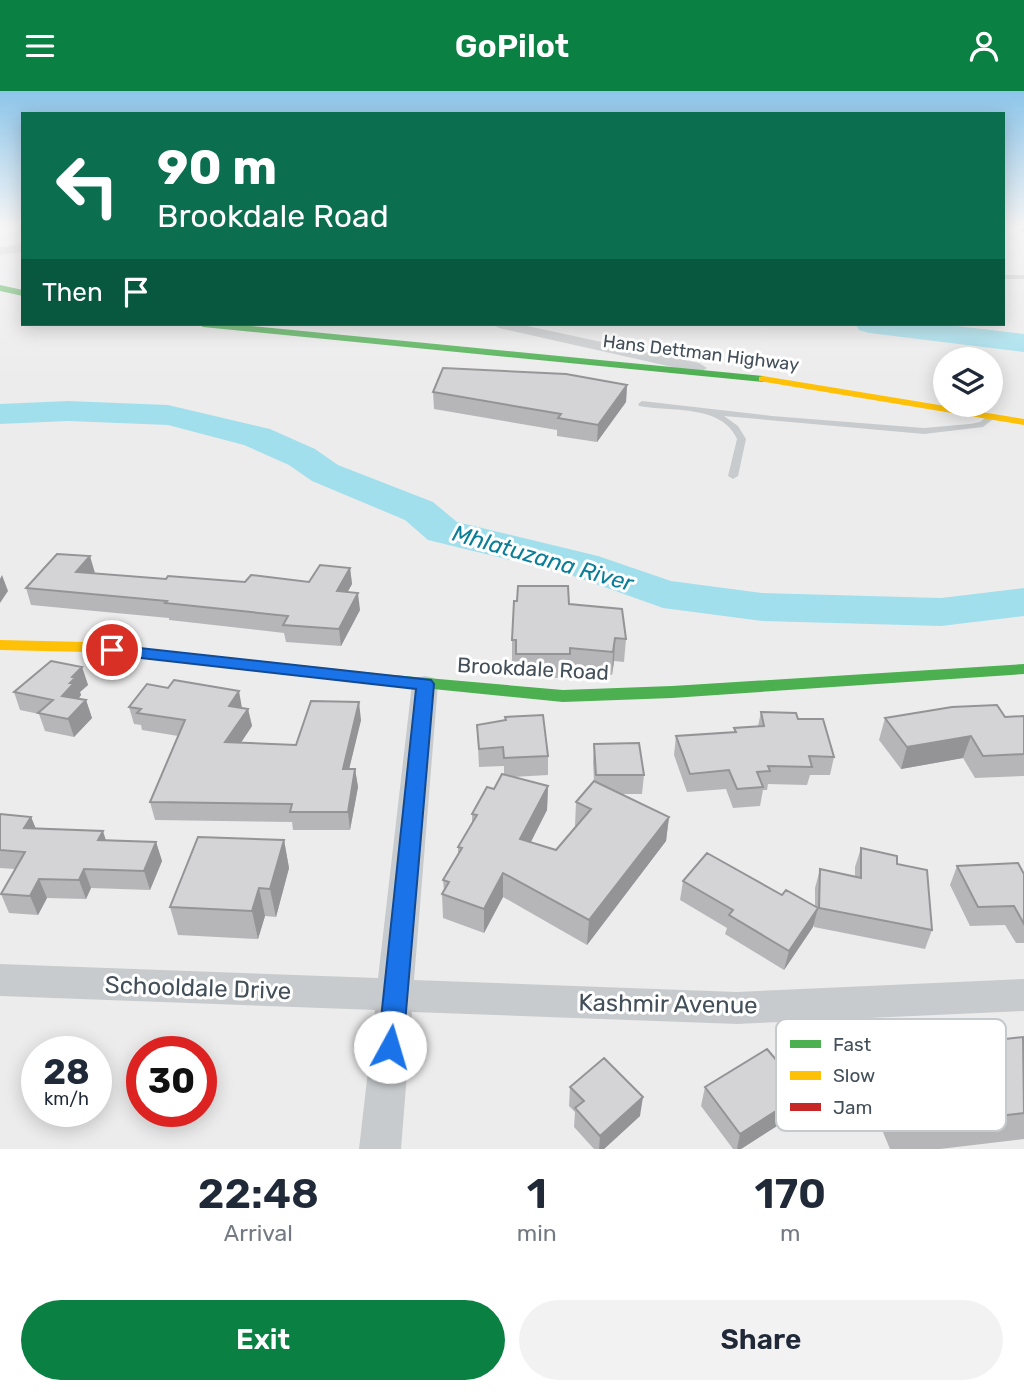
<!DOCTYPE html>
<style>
:root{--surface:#fff;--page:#f2f2f3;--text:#1f2937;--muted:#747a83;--accent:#0b8043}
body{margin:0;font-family:Rubik,sans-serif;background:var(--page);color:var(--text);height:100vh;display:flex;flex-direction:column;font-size:26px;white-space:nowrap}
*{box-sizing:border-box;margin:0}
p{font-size:23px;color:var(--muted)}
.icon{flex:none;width:38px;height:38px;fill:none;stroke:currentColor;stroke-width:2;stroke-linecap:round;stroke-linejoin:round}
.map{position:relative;height:1058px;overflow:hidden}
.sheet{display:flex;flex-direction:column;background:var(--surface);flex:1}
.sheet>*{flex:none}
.banner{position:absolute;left:21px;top:21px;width:984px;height:214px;border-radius:0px;box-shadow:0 4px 18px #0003;background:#0b6e4f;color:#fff;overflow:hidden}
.tools{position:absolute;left:933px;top:256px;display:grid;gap:14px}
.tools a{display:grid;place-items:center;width:70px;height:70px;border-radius:50%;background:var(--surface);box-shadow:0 4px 18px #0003;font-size:35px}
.speed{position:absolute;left:21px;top:945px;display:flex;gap:14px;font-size:35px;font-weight:700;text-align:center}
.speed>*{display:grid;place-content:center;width:91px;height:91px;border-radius:50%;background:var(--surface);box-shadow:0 4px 18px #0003;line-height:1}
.speed small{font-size:18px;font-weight:400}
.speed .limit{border:10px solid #d22;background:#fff;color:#111}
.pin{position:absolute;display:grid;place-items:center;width:60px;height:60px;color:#fff;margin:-30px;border:4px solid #fff;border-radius:50%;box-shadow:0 2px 7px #0007}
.me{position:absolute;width:77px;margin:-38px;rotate:6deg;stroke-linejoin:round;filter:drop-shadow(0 0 5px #0008)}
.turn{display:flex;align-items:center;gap:24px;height:147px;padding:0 21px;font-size:32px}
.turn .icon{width:91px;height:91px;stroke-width:2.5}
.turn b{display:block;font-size:49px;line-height:60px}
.then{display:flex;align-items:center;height:66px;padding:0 21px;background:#0003;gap:14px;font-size:26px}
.eta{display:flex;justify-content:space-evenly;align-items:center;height:119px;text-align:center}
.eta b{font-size:42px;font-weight:600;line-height:49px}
.primary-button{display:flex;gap:14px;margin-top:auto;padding:14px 21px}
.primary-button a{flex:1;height:80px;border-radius:42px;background:var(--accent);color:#fff;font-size:28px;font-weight:600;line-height:80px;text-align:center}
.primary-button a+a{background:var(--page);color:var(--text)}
header{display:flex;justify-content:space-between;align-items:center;height:91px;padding:0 21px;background:var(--accent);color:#fff;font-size:32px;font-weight:600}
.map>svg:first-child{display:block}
</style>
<header><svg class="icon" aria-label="menu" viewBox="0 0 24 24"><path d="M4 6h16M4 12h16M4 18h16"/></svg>GoPilot<svg class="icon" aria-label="person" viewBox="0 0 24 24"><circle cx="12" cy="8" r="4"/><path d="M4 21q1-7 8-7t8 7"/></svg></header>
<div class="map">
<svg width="1024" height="1058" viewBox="0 0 1024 1058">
<rect width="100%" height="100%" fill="#edecec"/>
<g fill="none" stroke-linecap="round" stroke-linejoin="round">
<path fill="#a2dfed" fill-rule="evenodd" d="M 855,233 L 939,233 L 1024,243 L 1024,261 L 869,242 L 859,239 Z
M 68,310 L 168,314 L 270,338 L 315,358 L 338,374 L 433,411 L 457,431 L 598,465 L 671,490 L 762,502 L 941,507 L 1024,497 L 1024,525 L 941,535 L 762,530 L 663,517 L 568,483 L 428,449 L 405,429 L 312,390 L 289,374 L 244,354 L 168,334 L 68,330 L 0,333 L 0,313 Z"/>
<path fill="#c8cbcd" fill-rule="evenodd" d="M 1003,184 L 1024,184 L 1024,188 L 1003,188 Z
M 642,310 L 772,325 L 924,337 L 970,333 L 980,331 L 990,323 L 997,325 L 983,336 L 924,343 L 724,325 L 738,335 L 746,348 L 738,385 L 733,388 L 728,385 L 737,348 C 722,313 670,321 639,315 L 638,313 Z"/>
<path fill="#c8cbcd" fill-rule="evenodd" d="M 23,153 L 23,161 L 0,164 L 0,156 Z
M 492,233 L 518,233 L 699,272 L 707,277 L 699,282 L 499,237 Z
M 425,585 L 434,587 L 438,593 L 414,889 L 737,901 L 1024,888 L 1024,920 L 737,933 L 412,921 L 401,1058 L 359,1058 L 375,919 L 0,905 L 0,873 L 378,887 L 412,593 L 416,587 Z"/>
<path fill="#4caf50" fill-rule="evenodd" d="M 0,194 L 23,199 L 23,205 L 0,200 Z
M 198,233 L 230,233 L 763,285 L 768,288 L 763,291 L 203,236 Z
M 1024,573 L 1024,583 L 672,607 L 563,611 L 393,594 L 384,589 L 393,584 L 563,599 L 672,595 Z"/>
<path fill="#ffc107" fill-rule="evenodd" d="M 763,285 L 1024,328 L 1024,334 L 759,290 L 759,286 Z
M 0,549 L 86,551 L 393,584 L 402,589 L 393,594 L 86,561 L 0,559 Z"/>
<path fill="#c62828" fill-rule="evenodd" d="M 1015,136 L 1024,136 L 1024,141 L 1015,138 Z"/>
</g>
<path fill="#b6b6b9" d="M 627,294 L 626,311 L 597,351 L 557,345 L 557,339 L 434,318 L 433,301 Z
M 350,477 L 352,493 L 347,501 L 360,519 L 341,555 L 286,551 L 284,542 L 169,529 L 169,527 L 31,514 L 26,497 L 95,482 L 166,488 L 245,491 L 309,491 Z
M 569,513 L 626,548 L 624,571 L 614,570 L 612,584 L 570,580 L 569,587 L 516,586 L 516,572 L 512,572 L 512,549 Z
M 82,576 L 88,594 L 80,601 L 81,604 L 79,607 L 79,608 L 86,609 L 92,627 L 74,646 L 45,640 L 39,623 L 20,619 L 14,601 Z
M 129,616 L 248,618 L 252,635 L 241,652 L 296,654 L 361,629 L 349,678 L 355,678 L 358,696 L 350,739 L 293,739 L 292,731 L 155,729 L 150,711 L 178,645 L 142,639 L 141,634 L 134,633 Z
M 761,621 L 798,628 L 834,666 L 830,684 L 810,684 L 807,694 L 768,693 L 767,699 L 763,699 L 760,715 L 733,717 L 726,698 L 687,701 L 674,664 L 676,645 L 734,641 L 734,637 L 758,635 Z
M 1024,625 L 1024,685 L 975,687 L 963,667 L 901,678 L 879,649 L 885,627 Z
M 477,634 L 548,665 L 548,684 L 513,686 L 548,695 L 547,719 L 531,751 L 556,759 L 576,736 L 575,735 L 576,711 L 594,691 L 593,671 L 594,653 L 644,684 L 642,703 L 619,703 L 669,726 L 666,750 L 587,854 L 503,806 L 484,842 L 443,827 L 442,803 L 444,800 L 443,789 L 458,764 L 458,756 L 472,733 L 472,723 L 494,698 L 504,683 L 504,675 L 479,676 Z
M 0,723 L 31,726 L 36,738 L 106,750 L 156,751 L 162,770 L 150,799 L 91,797 L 86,808 L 47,807 L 38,824 L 9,822 L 1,803 L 15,778 L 0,777 Z
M 284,749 L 289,777 L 276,826 L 265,825 L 258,848 L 178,844 L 170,816 Z
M 861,757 L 897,773 L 932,839 L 925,858 L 814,836 L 814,833 L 813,836 L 784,879 L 725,843 L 727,837 L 680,809 L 683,790 L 815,815 L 815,797 L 820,778 L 855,785 L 855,776 Z
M 957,775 L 1024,783 L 1024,852 L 1016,852 L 1005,834 L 970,835 L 950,794 Z
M 939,944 L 971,952 L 1024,947 L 1024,1048 L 940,1058 L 890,1058 L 862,991 L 872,963 L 934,956 Z
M 570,996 L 640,1025 L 604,1058 L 594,1058 L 574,1036 L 575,1021 L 569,1015 Z
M 705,996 L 799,1021 L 741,1058 L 733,1058 L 701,1015 Z"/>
<path fill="#949496" d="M 627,294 L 626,311 L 597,351 L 598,334 Z
M 90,465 L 95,482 L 76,481 Z
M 350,477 L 352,493 L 339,517 L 337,500 Z
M 2,484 L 8,500 L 0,512 L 0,488 Z
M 358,502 L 360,519 L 341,555 L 339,538 Z
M 615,547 L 614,570 L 612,584 L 613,561 Z
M 82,576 L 88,594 L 80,601 L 81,604 L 79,607 L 80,610 L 62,605 L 70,592 L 72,586 Z
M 239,600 L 242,617 L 229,615 Z
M 86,609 L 92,627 L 74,646 L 68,628 Z
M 359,611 L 361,629 L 345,695 L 343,678 Z
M 248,618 L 252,635 L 229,669 L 225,651 Z
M 971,645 L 963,667 L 901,678 L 907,656 Z
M 355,678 L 358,696 L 350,739 L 348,721 Z
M 548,695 L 547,719 L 520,772 L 520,748 Z
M 31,726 L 39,745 L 24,737 Z
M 669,726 L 666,750 L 587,854 L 589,829 Z
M 103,740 L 109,759 L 98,749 Z
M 284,749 L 289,777 L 276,826 L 270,798 Z
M 156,751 L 162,770 L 150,799 L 144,780 Z
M 84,778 L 91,797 L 86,808 L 79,789 Z
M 503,782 L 503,806 L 484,842 L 484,818 Z
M 39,788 L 47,807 L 38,824 L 30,805 Z
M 259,797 L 265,825 L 258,848 L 252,820 Z
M 818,817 L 813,836 L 784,879 L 789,860 Z
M 804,1002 L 799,1021 L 741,1058 L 737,1058 L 740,1043 Z
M 643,1006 L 640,1025 L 604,1058 L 599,1058 L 600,1045 Z"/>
<path fill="#d4d4d7" stroke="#949496" stroke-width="2" d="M 443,277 L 566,283 L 627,294 L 598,334 L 558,327 L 561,323 L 433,301 Z
M 57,463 L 90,465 L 76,481 L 166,488 L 168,485 L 245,491 L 251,484 L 309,491 L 320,474 L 350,477 L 337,500 L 358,502 L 339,538 L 283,534 L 288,525 L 165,512 L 167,510 L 26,497 Z
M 518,495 L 568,495 L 569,513 L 622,518 L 626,548 L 615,547 L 613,561 L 570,557 L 570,563 L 516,563 L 516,549 L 512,549 L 514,510 L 517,510 Z
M 51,570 L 82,576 L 72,586 L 75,587 L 70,592 L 74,592 L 62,605 L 86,609 L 68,628 L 38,622 L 53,609 L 14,601 Z
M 174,589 L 239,600 L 229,615 L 248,618 L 225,651 L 296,654 L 311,610 L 359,611 L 343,678 L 355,678 L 348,721 L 290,721 L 292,713 L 150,711 L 185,629 L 137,622 L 141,618 L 129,616 L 147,593 L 168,597 Z
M 997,614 L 1005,626 L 1024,625 L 1024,663 L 983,665 L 971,645 L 907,656 L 885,627 L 952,616 Z
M 761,621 L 796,622 L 798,628 L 823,628 L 834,666 L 809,665 L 812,676 L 768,675 L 770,680 L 757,681 L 763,696 L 737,698 L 729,679 L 690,683 L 676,645 L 736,641 L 734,637 L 764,635 Z
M 543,624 L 548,665 L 504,667 L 503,656 L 479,658 L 477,634 L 506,629 L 505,626 Z
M 639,652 L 644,684 L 596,684 L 594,653 Z
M 502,683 L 548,695 L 520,748 L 556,759 L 591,718 L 576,711 L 594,690 L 669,726 L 589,829 L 503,782 L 484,818 L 442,803 L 449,791 L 443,789 L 462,757 L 458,756 L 477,724 L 472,723 L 487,696 L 494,698 Z
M 0,723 L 31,726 L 24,737 L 103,740 L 98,749 L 156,751 L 144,780 L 84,778 L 79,789 L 39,788 L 30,805 L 1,803 L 25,761 L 0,759 Z
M 198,746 L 284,749 L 270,798 L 259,797 L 252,820 L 170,816 Z
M 861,757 L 897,765 L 897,773 L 927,779 L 932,839 L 819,817 L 820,778 L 861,787 Z
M 707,762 L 782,804 L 786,799 L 818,817 L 789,860 L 729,824 L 733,819 L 683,790 Z
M 1018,772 L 1024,783 L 1024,833 L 1014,815 L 978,816 L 957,775 Z
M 966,942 L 971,952 L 1023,946 L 1024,1022 L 904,1036 L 872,963 L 945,955 L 939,944 Z
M 767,958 L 804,1002 L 740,1043 L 705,996 Z
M 604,967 L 643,1006 L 600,1045 L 575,1017 L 584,1010 L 570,996 Z"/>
<linearGradient id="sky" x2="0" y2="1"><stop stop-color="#8cc5ea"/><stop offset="0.48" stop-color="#f7f6f6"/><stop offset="1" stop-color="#f7f6f6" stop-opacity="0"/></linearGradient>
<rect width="1024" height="285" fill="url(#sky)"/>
<path fill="#1a73e8" stroke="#114b97" stroke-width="2" d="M 112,554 L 431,589 L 434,593 L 403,956 L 399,964 L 390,967 L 381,964 L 378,956 L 416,598 L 106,563 L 104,559 Z"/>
<g text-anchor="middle" stroke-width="6" stroke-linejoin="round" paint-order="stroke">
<g font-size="18" fill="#434f59" stroke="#fff">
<text transform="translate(701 262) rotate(7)" y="6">Hans Dettman Highway</text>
</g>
<g font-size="21" fill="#434f59" stroke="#fff">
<text transform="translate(533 578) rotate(3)" y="7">Brookdale Road</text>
</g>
<g font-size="23" font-style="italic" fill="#0a7e98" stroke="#fff">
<text transform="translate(543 467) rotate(16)" y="8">Mhlatuzana River</text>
</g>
<g font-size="24" fill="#434f59" stroke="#fff">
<text transform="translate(198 897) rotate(2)" y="8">Schooldale Drive</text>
<text transform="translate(668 913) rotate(1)" y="8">Kashmir Avenue</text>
</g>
</g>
<rect x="776" y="928" width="230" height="112" rx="10" fill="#fff" stroke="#c7cacd" stroke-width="2"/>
<rect x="790" y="949" width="31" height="8" fill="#4caf50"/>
<rect x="790" y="980" width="31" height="9" fill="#ffc107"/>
<rect x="790" y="1012" width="31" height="8" fill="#c62828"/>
<g font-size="19" fill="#434f59">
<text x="833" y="960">Fast</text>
<text x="833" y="991">Slow</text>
<text x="833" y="1023">Jam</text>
</g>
</svg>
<div class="tools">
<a><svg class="icon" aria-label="layers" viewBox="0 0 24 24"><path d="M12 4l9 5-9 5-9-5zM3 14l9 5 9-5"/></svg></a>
</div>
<div class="speed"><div>28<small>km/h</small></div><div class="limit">30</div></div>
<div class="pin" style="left:112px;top:559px;background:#d93025"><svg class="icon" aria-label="arrive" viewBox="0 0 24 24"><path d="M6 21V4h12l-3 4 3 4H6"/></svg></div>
<svg class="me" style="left:390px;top:956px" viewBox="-20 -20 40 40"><circle r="19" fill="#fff"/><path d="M0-13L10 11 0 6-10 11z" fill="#1a73e8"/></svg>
<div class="banner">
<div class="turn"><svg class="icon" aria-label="left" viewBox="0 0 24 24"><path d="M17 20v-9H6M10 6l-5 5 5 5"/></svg><div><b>90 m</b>Brookdale Road</div></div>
<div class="then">Then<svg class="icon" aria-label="arrive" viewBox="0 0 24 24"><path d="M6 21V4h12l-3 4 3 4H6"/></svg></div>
</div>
</div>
<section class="sheet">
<div class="eta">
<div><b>22:48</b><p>Arrival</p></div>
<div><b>1</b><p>min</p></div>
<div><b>170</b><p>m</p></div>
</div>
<div class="primary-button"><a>Exit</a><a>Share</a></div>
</section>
